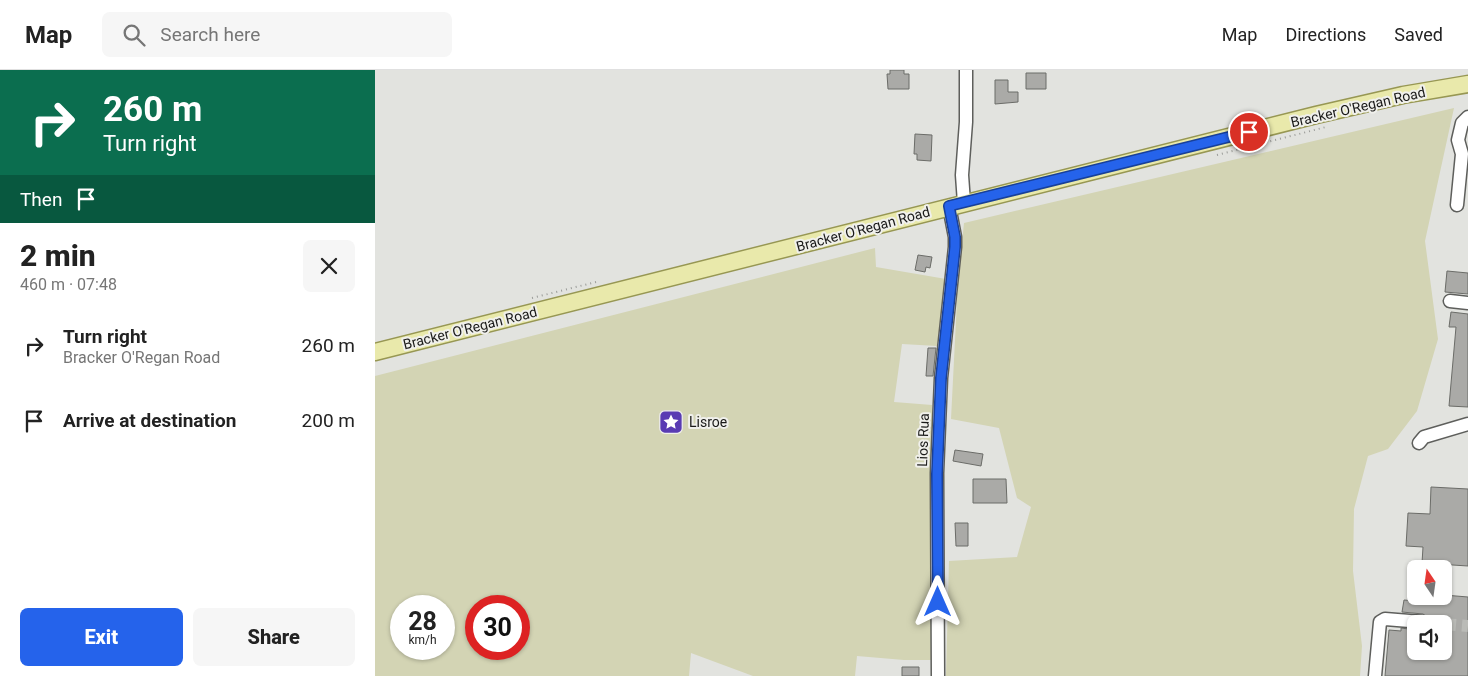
<!DOCTYPE html>
<meta charset="utf-8">
<style>
:root{--surface:#fff;--page:#f6f6f6;--text:#222;--muted:#767676;--line:#e0e0e0;--accent:#2563eb}
body{margin:0;font-family:Roboto,sans-serif;background:var(--page);color:var(--text);height:100vh;display:flex;flex-direction:column;font-size:19px;white-space:nowrap}
*{box-sizing:border-box;margin:0}
p{font-size:16px;color:var(--muted)}
.icon{flex:none;width:28px;height:28px;fill:none;stroke:currentColor;stroke-width:2;stroke-linecap:round;stroke-linejoin:round}
.map{position:relative;flex:1;overflow:hidden}
.side{display:flex;flex-direction:column;background:var(--surface);width:375px}
.side>*{flex:none}
.top-card{background:#0b6e4f;color:#fff;overflow:hidden}
.needle{width:32px;rotate:347deg}
.fabs{position:absolute;left:1032px;top:490px;display:grid;gap:10px}
.fabs a{display:grid;place-items:center;width:45px;height:45px;border-radius:8px;background:var(--surface);box-shadow:0 1px 4px #0004;font-size:25px}
.speed{position:absolute;left:15px;top:525px;display:flex;gap:10px;font-size:25px;font-weight:700;text-align:center}
.speed>*{display:grid;place-content:center;width:65px;height:65px;border-radius:50%;background:var(--surface);box-shadow:0 1px 4px #0004;line-height:1}
.speed small{font-size:12px;font-weight:400}
.speed .limit{border:8px solid #d22;background:#fff;color:#111}
.pin{position:absolute;display:grid;place-items:center;width:42px;height:42px;color:#fff;margin:-21px;border:2px solid #fff;border-radius:50%;box-shadow:0 1px 5px #0007}
.me{position:absolute;width:55px;margin:-28px;rotate:0deg;stroke-linejoin:round;filter:drop-shadow(0 0 4px #0008)}
.turn{display:flex;align-items:center;gap:18px;height:105px;padding:0 20px;font-size:22px}
.turn .icon{width:65px;height:65px;stroke-width:2.5}
.turn b{display:block;font-size:35px;line-height:42px}
.then{display:flex;align-items:center;height:48px;padding:0 20px;background:#0003;gap:10px;font-size:19px}
.round{display:grid;place-items:center;flex:none;width:52px;height:52px;border-radius:8px;background:var(--page)}
.headline{display:flex;align-items:center;justify-content:space-between;height:85px;padding:0 20px}
h1{font-size:30px;font-weight:800;line-height:38px}
.cta{display:flex;gap:10px;margin-top:auto;padding:10px 20px}
.cta a{flex:1;height:58px;border-radius:8px;background:var(--accent);color:#fff;font-size:20px;font-weight:800;line-height:58px;text-align:center}
.cta a+a{background:var(--page);color:var(--text)}
ul{padding:0;list-style:none}
li{display:flex;align-items:center;gap:15px;height:75px;padding:0 20px}
li div{flex:1}
li b{display:block;font-size:19px}
li em{font-style:normal}
header{display:flex;align-items:center;gap:30px;box-sizing:border-box;height:70px;padding:0 25px;background:var(--surface);border-bottom:1px solid var(--line)}
header strong{font-size:24px}
nav{display:flex;gap:28px;margin-inline-start:auto;font-size:18px}
.search{width:350px;height:45px;background:var(--page);display:flex;align-items:center;gap:12px;box-sizing:border-box;padding:0 18px;border-radius:8px;color:var(--muted);font-size:19px}
main{display:flex;flex:1;min-height:0}
.map>svg:first-child{display:block}
</style>
<header>
<strong>Map</strong>
<div class="search"><svg class="icon" aria-label="search" viewBox="0 0 24 24"><circle cx="10" cy="10" r="6"/><path d="M15 15l6 6"/></svg>Search here</div>
<nav><a>Map</a><a>Directions</a><a>Saved</a></nav>
</header>
<main>
<section class="side">
<div class="top-card">
<div class="turn"><svg class="icon" aria-label="right" viewBox="0 0 24 24"><path d="M7 20v-9h11M14 6l5 5-5 5"/></svg><div><b>260 m</b>Turn right</div></div>
<div class="then">Then<svg class="icon" aria-label="arrive" viewBox="0 0 24 24"><path d="M6 21V4h12l-3 4 3 4H6"/></svg></div>
</div>
<div class="headline"><div><h1>2 min</h1><p>460 m · 07:48</p></div><a class="round"><svg class="icon" aria-label="close" viewBox="0 0 24 24"><path d="M6 6l12 12M18 6L6 18"/></svg></a></div>
<ul>
<li><svg class="icon" aria-label="right" viewBox="0 0 24 24"><path d="M7 20v-9h11M14 6l5 5-5 5"/></svg><div><b>Turn right</b><p>Bracker O'Regan Road</p></div><em>260 m</em></li>
<li><svg class="icon" aria-label="arrive" viewBox="0 0 24 24"><path d="M6 21V4h12l-3 4 3 4H6"/></svg><div><b>Arrive at destination</b></div><em>200 m</em></li>
</ul>
<div class="cta"><a>Exit</a><a>Share</a></div>
</section>
<div class="map">
<svg width="1093" height="606" viewBox="0 0 1093 606">
<rect width="100%" height="100%" fill="#e2e3df"/>
<path fill="#d3d4b4" fill-rule="evenodd" d="M 1079,38 L 1050,171 L 1063,269 L 1042,341 L 1013,379 L 993,386 L 979,439 L 978,501 L 987,576 L 985,606 L 571,606 L 574,491 L 642,487 L 656,437 L 642,428 L 624,358 L 576,349 L 583,211 L 589,153 Z
M 500,178 L 501,197 L 571,209 L 562,276 L 527,274 L 519,332 L 557,335 L 558,590 L 529,590 L 482,586 L 480,606 L 378,606 L 316,583 L 314,606 L 0,606 L 0,306 ZM 26,536 L 69,536 L 69,579 L 26,579 ZM 101,536 L 144,536 L 144,579 L 101,579 Z"/>
<path fill="#aaaaa7" stroke="#6b6c68" d="M 515,0 L 529,0 L 529,4 L 534,4 L 534,19 L 513,19 L 512,4 L 515,4 Z
M 651,3 L 671,3 L 671,19 L 651,19 Z
M 620,10 L 633,10 L 633,22 L 643,22 L 643,32 L 620,34 Z
M 540,64 L 557,65 L 556,91 L 542,90 L 542,84 L 539,84 Z
M 543,185 L 557,187 L 555,198 L 551,197 L 550,202 L 540,200 Z
M 1072,201 L 1093,203 L 1093,224 L 1070,222 Z
M 1076,242 L 1093,244 L 1093,337 L 1074,336 L 1081,257 L 1074,257 Z
M 553,278 L 561,278 L 558,306 L 551,306 Z
M 580,380 L 608,384 L 606,396 L 578,391 Z
M 598,409 L 631,409 L 632,433 L 598,433 Z
M 1056,417 L 1093,419 L 1093,496 L 1047,493 L 1048,477 L 1031,476 L 1033,443 L 1055,444 Z
M 580,453 L 593,453 L 593,476 L 581,476 Z
M 1069,525 L 1093,527 L 1093,606 L 1010,606 L 1014,560 L 1026,561 L 1026,558 L 1041,560 L 1041,581 L 1069,581 L 1069,554 L 1055,554 L 1054,548 L 1048,544 L 1027,542 L 1029,530 L 1068,533 Z
M 527,597 L 544,597 L 544,606 L 527,606 Z"/>
<g fill="none" stroke-linecap="round" stroke-linejoin="round">
<path stroke="#babbb7" stroke-width="12" stroke-dasharray="12 6" stroke-linecap="butt" d="M 1047,552 L 1067,554
M 1069,554 L 1093,556"/>
<g stroke="#5e5f5c" stroke-width="15">
<path id="minor" d="M 589,133 L 587,105 L 591,52 L 591,0
M 1082,135 L 1087,84 L 1083,70 L 1087,53 L 1093,47
M 1075,231 L 1093,233
M 1044,373 L 1049,367 L 1093,354
M 563,606 L 562,403 L 566,308 L 580,177 L 580,167 L 574,136
M 1000,606 L 1005,552 L 1010,549 L 1047,552"/>
</g>
<g stroke="#979753" stroke-width="19">
<path id="major" d="M 0,282 L 941,45 L 1028,25 L 1093,14"/>
</g>
<path stroke="#9a9b98" stroke-width="2" stroke-dasharray="1 4" stroke-linecap="butt" d="M 842,85 L 951,57
M 157,228 L 221,212"/>
<use href="#minor" stroke="#fff" stroke-width="12"/>
<use href="#major" stroke="#e9e9ab" stroke-width="16"/>
</g>
<g fill="none" stroke-linecap="round" stroke-linejoin="round">
<g stroke="#184099" stroke-width="12">
<path id="route" d="M 563,532 L 562,404 L 566,308 L 580,177 L 580,167 L 574,136 L 874,62"/>
</g>
<use href="#route" stroke="#2563eb" stroke-width="9"/>
</g>
<defs>
<g id="sight-square" transform="scale(1.25)"><rect x="-9" y="-9" width="18" height="18" rx="4" fill="#593bb3" stroke="#f0f0ec"/><path d="M0-6L1.8-2.2L6-1.7L2.9 1.2L3.7 5.4L0 3.3L-3.7 5.4L-2.9 1.2L-6-1.7L-1.8-2.2Z" fill="#fff"/></g>
</defs>
<g fill-rule="evenodd">
<use href="#sight-square" x="296" y="352"/>
</g>
<g text-anchor="middle" stroke-width="4" stroke-linejoin="round" paint-order="stroke">
<g font-size="14" fill="#191918" stroke="#f0f0ec">
<text transform="translate(983 37) rotate(-13)" y="5">Bracker O'Regan Road</text>
<text transform="translate(488 159) rotate(-15)" y="5">Bracker O'Regan Road</text>
<text transform="translate(95 258) rotate(-14)" y="5">Bracker O'Regan Road</text>
<text transform="translate(548 370) rotate(-88)" y="5">Lios Rua</text>
</g>
<g font-size="14" fill="#191918" stroke="#f0f0ec" text-anchor="start">
<text x="314" y="357">Lisroe</text>
</g>
</g>
</svg>
<div class="fabs">
<a><svg class="needle" viewBox="-14 -14 28 28"><path d="M0-13l5 13h-10z" fill="#e53935"/><path d="M0 13l5-13h-10z" fill="#767676"/></svg></a>
<a><svg class="icon" aria-label="sound" viewBox="0 0 24 24"><path d="M4 9h4l5-4v14l-5-4H4zM17 9q2 3 0 6"/></svg></a>
</div>
<div class="speed"><div>28<small>km/h</small></div><div class="limit">30</div></div>
<div class="pin" style="left:874px;top:62px;background:#d93025"><svg class="icon" aria-label="arrive" viewBox="0 0 24 24"><path d="M6 21V4h12l-3 4 3 4H6"/></svg></div>
<svg class="me" style="left:563px;top:532px" viewBox="-20 -20 40 40"><path d="M0-17L14 15 0 8-14 15z" fill="#2563eb" stroke="#fff" stroke-width="4"/></svg>
</div>
</main>
